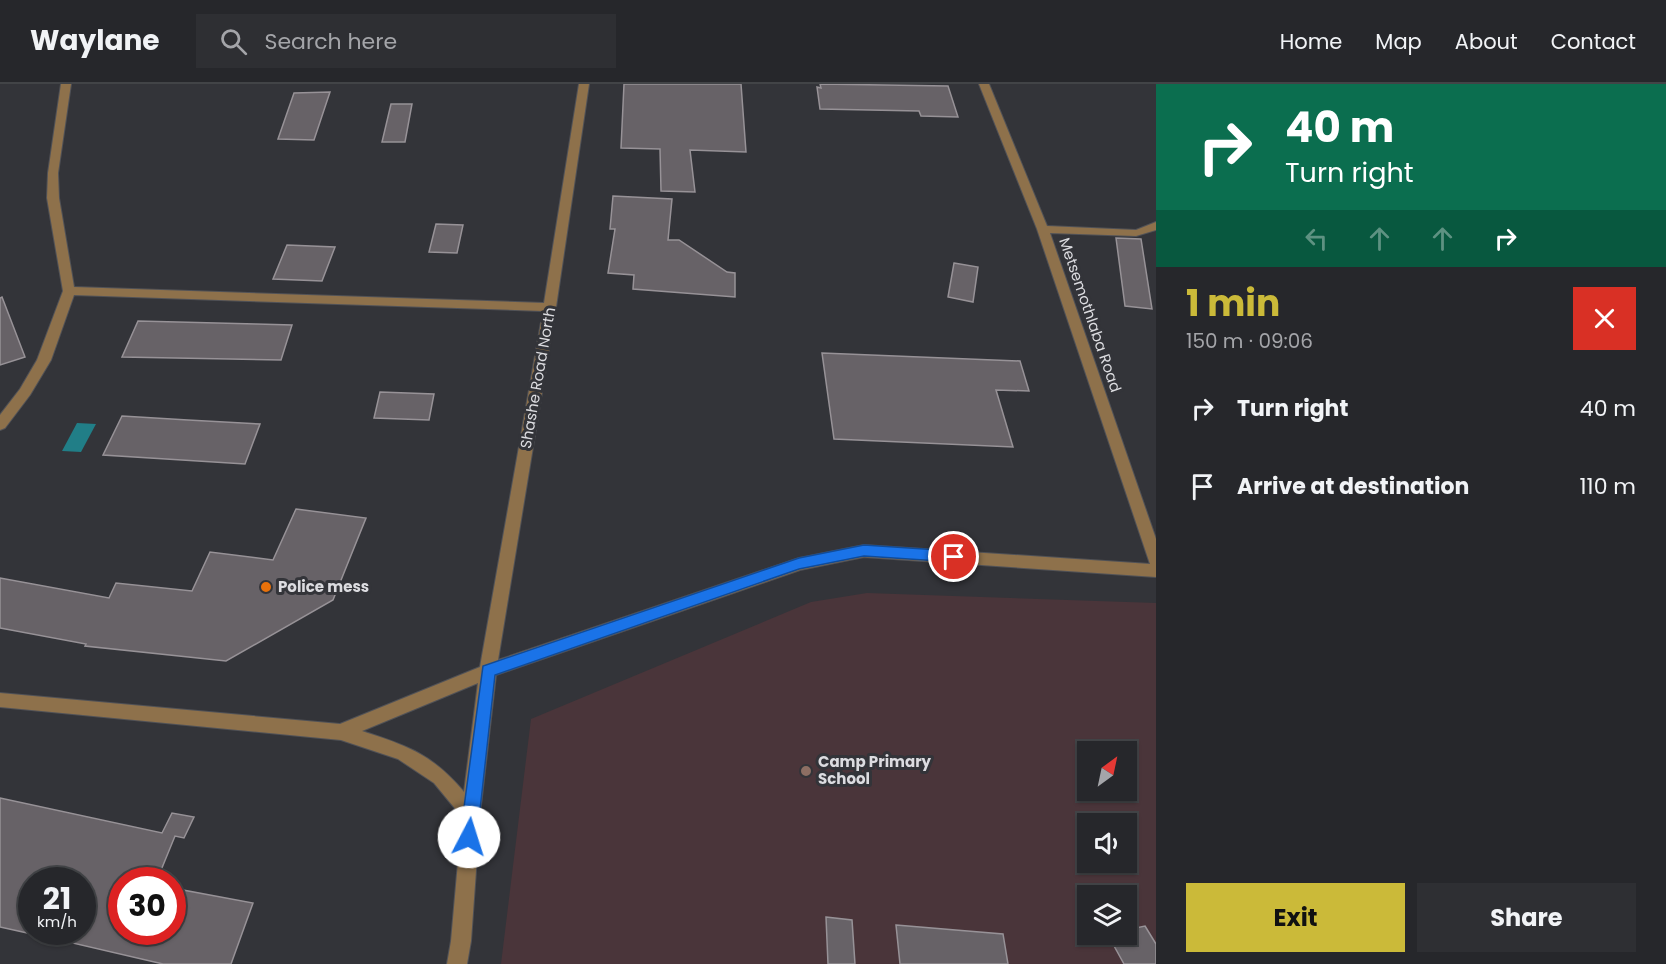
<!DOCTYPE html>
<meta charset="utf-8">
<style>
:root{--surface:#26272b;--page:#2e2f33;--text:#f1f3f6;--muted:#a4a5a9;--line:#424447;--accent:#cbba39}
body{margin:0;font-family:Poppins,sans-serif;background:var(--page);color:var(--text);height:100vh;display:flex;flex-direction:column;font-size:22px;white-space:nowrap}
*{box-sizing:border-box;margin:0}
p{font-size:20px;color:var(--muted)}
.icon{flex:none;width:33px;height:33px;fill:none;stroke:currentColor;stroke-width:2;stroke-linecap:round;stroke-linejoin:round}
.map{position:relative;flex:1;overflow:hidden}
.panel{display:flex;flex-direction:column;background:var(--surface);width:510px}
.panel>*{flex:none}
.banner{background:#0b6e4f;color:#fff;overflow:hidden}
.needle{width:39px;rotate:33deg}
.controls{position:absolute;left:1077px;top:657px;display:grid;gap:12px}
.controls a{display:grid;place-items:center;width:60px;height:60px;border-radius:0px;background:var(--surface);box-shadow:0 2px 4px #0004,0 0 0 2px var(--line);font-size:30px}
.speed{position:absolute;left:18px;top:783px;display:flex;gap:12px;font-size:30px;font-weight:700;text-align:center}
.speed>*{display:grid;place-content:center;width:78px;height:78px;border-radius:50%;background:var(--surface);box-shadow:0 2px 4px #0004,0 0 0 2px var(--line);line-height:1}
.speed small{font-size:15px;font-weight:400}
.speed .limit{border:9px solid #d22;background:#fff;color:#111}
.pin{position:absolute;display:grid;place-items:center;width:51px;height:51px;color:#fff;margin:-26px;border:3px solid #fff;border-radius:50%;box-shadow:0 2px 6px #0007}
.me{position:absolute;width:66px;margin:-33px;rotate:5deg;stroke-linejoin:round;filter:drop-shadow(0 0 4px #0008)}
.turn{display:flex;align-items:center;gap:21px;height:126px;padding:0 30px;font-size:27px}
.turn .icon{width:78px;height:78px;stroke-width:2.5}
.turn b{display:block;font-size:42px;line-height:51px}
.lanes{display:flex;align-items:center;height:57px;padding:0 30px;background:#0003;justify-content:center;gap:30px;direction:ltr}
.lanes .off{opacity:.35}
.round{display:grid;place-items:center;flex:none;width:63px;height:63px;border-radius:0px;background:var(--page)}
.head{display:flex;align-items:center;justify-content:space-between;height:102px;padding:0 30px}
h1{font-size:36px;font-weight:700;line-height:45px;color:var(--accent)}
.primary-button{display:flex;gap:12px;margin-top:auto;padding:12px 30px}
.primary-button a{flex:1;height:69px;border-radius:0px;background:var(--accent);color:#111;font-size:24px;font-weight:700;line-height:69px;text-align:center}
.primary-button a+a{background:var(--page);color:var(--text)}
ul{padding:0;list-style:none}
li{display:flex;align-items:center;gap:18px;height:78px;padding:0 30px}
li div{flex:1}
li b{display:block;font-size:22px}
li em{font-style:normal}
header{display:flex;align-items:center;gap:36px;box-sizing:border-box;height:84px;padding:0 30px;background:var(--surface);border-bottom:2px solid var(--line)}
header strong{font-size:28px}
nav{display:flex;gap:33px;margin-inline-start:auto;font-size:21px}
.search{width:420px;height:54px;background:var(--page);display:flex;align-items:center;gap:15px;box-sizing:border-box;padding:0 21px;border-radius:0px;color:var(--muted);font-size:22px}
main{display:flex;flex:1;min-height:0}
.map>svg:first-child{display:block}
</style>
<header>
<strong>Waylane</strong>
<div class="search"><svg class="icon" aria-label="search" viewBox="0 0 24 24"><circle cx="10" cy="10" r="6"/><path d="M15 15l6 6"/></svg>Search here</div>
<nav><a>Home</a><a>Map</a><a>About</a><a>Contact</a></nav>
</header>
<main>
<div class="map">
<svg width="1156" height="880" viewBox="0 0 1156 880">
<rect width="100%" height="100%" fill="#333439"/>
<path fill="#4a353a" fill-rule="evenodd" d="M 867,509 L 1156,519 L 1156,880 L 501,880 L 531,635 L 811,518 ZM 1088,668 L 1126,668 L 1126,706 L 1088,706 ZM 1088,740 L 1126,740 L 1126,778 L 1088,778 ZM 1088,812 L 1126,812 L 1126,850 L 1088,850 Z"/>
<path fill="#217e87" d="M 77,339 L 96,340 L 81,368 L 62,367 Z"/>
<path fill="#676267" stroke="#979297" stroke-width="1.5" d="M 624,0 L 741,0 L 746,68 L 690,66 L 695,108 L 661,107 L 660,65 L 621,64 Z
M 820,0 L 948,2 L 958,33 L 921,32 L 919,27 L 820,25 L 817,3 L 821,4 Z
M 330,8 L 314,56 L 278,55 L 294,9 Z
M 391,20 L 412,20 L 405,58 L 382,58 Z
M 613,112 L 672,115 L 668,156 L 679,156 L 727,188 L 735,189 L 735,213 L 633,205 L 634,191 L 608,189 L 615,145 L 610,145 Z
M 436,140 L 463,141 L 457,169 L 429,168 Z
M 1116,154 L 1141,155 L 1152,225 L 1125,222 Z
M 287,161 L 335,163 L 322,197 L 273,195 Z
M 954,179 L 978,183 L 973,218 L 948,213 Z
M 2,213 L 25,273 L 0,281 L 0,214 Z
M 138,237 L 256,240 L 292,241 L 281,276 L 122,273 Z
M 822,269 L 1020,277 L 1029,307 L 996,306 L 1013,363 L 834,355 Z
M 380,308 L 434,310 L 429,336 L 374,334 Z
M 122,332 L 188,336 L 260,340 L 245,380 L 103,371 Z
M 296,425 L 366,434 L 333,516 L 226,577 L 85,562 L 86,560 L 0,544 L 0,494 L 109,514 L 116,499 L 192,507 L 210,468 L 273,476 Z
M 0,714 L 162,749 L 172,729 L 194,733 L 184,754 L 175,752 L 157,796 L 122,796 L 122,848 L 172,848 L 172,804 L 253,819 L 231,880 L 163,880 L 64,857 L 65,848 L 82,848 L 82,796 L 32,796 L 32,850 L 0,843 Z
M 826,833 L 852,836 L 855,880 L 828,880 Z
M 896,841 L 1003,850 L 1008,880 L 900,880 Z
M 1145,842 L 1156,860 L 1156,880 L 1124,880 L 1108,851 L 1126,850 L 1126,846 Z"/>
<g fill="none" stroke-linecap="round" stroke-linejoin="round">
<g stroke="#515257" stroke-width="2">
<path id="minor" d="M 61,0 L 71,0 L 58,89 L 59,114 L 74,203 L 544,219 L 579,0 L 589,0 L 556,223 L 498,576 L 799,474 L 864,461 L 1150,480 L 1037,145 L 979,0 L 989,0 L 1047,142 L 1136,146 L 1156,138 L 1156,146 L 1136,152 L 1050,149 L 1156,455 L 1156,493 L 864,473 L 800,486 L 496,591 L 480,730 L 471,857 L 467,880 L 447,880 L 451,857 L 462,733 L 434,699 L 398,675 L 341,656 L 0,623 L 0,609 L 340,640 L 480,583 L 543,227 L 74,211 L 51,276 L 30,311 L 5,344 L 0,346 L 0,331 L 20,305 L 37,276 L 63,207 L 47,114 L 48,89 ZM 478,599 L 464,708 C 432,670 408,662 362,647 Z"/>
</g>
<use href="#minor" fill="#8e714b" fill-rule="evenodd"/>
</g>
<path fill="#1a73e8" stroke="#114b97" stroke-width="1.5" d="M 864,461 L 954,467 L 961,473 L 954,478 L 864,472 L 799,485 L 495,591 L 477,753 L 475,759 L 469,761 L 463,759 L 460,753 L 483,582 L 799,474 Z"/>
<circle fill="#e8710a" stroke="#333439" stroke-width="2" cx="266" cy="503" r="6"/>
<circle fill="#8d6e63" stroke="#333439" stroke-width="2" cx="806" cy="687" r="6"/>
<g text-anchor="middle" stroke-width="6" stroke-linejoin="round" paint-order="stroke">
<g font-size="15" fill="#dcdce0" stroke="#333439">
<text transform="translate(1090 231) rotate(71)" y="5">Metsemothlaba Road</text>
<text transform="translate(538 294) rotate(-80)" y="5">Shashe Road North</text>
</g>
<g font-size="15" font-weight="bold" fill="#dcdce0" stroke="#333439" text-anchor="start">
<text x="278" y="508">Police mess</text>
<text x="818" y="683">Camp Primary<tspan x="818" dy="17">School</tspan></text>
</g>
</g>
</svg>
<div class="controls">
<a><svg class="needle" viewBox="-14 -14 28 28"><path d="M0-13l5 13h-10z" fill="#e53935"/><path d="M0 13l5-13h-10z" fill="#a4a5a9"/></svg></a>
<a><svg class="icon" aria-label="sound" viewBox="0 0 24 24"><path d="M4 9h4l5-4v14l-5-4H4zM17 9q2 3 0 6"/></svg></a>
<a><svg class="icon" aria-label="layers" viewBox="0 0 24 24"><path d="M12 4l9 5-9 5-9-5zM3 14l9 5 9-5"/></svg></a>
</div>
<div class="speed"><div>21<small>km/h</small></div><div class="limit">30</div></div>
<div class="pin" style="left:954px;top:473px;background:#d93025"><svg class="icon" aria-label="arrive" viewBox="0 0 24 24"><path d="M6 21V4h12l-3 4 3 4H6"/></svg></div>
<svg class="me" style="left:469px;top:753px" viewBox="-20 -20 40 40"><circle r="19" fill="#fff"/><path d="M0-13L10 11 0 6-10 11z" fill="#1a73e8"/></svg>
</div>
<section class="panel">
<div class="banner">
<div class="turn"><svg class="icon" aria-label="right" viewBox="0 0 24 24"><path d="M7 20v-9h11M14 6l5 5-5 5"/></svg><div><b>40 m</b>Turn right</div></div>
<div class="lanes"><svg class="icon off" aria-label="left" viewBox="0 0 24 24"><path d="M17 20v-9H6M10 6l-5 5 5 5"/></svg><svg class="icon off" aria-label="ahead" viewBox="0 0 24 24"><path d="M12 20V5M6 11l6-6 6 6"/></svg><svg class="icon off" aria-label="ahead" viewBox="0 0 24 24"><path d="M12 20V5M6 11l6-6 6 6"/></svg><svg class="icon" aria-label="right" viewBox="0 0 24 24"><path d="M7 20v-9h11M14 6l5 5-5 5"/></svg></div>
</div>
<div class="head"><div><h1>1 min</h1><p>150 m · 09:06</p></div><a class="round" style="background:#d93025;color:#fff"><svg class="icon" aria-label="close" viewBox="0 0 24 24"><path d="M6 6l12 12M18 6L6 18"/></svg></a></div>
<ul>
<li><svg class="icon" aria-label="right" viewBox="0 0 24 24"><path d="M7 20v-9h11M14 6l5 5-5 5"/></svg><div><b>Turn right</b></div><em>40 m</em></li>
<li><svg class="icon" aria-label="arrive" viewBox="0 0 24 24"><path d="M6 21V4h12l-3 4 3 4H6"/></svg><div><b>Arrive at destination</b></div><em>110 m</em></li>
</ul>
<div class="primary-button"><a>Exit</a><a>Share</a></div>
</section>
</main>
